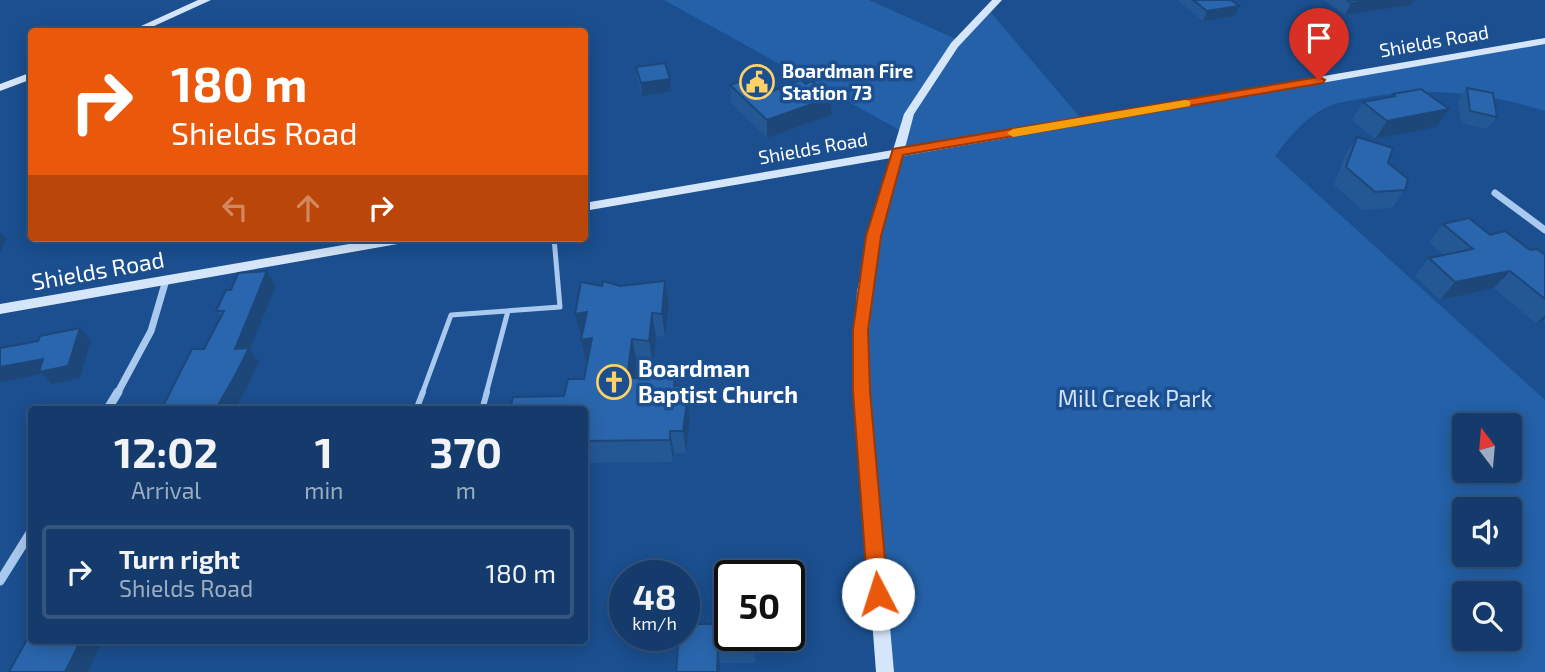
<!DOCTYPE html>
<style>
:root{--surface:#143b6b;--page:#214673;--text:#f1f3f6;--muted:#9dadc1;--line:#33557e}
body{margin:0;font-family:"Exo 2",sans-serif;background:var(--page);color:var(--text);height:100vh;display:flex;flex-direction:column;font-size:26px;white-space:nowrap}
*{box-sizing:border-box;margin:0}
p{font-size:23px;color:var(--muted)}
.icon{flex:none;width:38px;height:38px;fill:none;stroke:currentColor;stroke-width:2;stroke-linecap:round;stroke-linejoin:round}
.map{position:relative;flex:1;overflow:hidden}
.sheet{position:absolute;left:28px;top:406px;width:560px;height:238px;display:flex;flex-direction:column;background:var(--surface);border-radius:7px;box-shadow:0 4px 18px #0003,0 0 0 2px var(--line)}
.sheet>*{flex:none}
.banner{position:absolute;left:28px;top:28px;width:560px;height:214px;border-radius:7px;box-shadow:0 4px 18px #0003,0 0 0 2px var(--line);background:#ea580c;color:#fff;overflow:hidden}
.needle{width:46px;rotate:344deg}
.fabs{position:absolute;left:1452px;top:413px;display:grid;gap:14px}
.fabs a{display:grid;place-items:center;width:70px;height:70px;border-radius:7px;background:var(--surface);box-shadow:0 4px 18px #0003,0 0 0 2px var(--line);font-size:35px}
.speed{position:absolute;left:609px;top:560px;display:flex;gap:14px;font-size:35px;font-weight:700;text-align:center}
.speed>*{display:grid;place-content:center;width:91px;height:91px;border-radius:50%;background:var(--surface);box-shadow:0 4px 18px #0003,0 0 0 2px var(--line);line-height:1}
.speed small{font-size:18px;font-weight:400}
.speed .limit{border:4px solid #111;border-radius:10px;background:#fff;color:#111}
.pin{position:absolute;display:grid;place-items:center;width:60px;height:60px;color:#fff;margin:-72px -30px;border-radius:50% 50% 50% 0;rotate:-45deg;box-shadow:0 0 7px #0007}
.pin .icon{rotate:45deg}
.me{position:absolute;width:77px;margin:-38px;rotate:355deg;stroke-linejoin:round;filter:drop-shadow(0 0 5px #0008)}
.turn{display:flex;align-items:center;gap:24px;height:147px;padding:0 28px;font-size:32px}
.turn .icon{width:91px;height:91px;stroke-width:2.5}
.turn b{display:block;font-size:49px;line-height:60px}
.lanes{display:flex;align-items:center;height:66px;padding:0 28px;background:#0003;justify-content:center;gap:35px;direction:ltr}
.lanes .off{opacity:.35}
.eta{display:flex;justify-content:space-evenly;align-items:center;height:119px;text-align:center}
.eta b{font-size:42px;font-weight:700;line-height:49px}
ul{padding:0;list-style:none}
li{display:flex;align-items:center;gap:21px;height:94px;margin:0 14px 10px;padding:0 14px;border:4px solid var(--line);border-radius:7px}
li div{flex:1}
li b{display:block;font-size:26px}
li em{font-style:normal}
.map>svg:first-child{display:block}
</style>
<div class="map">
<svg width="1545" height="672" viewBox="0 0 1545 672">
<rect width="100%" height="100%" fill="#1b4f8f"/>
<path fill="#2461a8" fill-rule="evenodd" d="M 664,0 L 869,0 L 958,40 L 988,9 L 1083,121 L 1545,41 L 1545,111 C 1485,92 1423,86 1360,99 C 1350,101 1338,102 1329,106 C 1305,117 1290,136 1275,156 L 1545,400 L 1545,672 L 885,672 L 866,464 L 864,292 L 903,132 ZM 1465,425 L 1510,425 L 1510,471 L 1465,471 ZM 1465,509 L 1510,509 L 1510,555 L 1465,555 ZM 1465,593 L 1510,593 L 1510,639 L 1465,639 Z"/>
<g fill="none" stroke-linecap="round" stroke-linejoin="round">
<path stroke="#a9c9ee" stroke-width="5" d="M 422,394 L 451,315 L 560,307 L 554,238
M 486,394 L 508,311"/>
<path stroke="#a9c9ee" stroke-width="6" d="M 416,410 L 423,392
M 482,410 L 487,392"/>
<path stroke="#a9c9ee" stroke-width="7" d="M 1495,193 L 1545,230
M 117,394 L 151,331 L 166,280"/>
<path stroke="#a9c9ee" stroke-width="9" d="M 107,410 L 118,392
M 0,581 L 32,530"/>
<path fill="#d6e6fa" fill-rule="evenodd" d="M 198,0 L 211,0 L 141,32 L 128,32 Z
M 992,0 L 1002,0 L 958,47 L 914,114 L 905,148 L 1545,38 L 1545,44 L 903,156 L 880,236 L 871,292 L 867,368 L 894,672 L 876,672 L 853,368 L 857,292 L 868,236 L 891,158 L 584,211 L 584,203 L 893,150 L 904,114 L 951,43 Z
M 32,72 L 32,79 L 0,91 L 0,84 Z
M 384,238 L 415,238 L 409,242 L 0,314 L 0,304 Z"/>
</g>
<path fill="#245895" d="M 1177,0 L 1231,0 L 1235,16 L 1203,21 Z
M 1324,0 L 1414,0 L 1411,5 L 1345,15 Z
M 636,67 L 670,79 L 671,91 L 642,96 L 637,79 Z
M 806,84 L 832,97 L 831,115 L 767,138 L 731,103 L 730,85 L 770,92 Z
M 1467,88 L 1497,117 L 1487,129 L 1461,123 L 1458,100 Z
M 1393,94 L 1449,109 L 1436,127 L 1375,139 L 1352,120 L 1363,102 L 1391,97 Z
M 1357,137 L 1388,163 L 1405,190 L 1392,208 L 1362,210 L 1334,185 L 1345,155 Z
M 1443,224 L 1490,235 L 1545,255 L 1545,323 L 1543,321 L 1536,323 L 1494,288 L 1440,300 L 1415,276 L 1429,258 L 1444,255 L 1429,242 Z
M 267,271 L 276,286 L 250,350 L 259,362 L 248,386 L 234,410 L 161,410 L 204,349 L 221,317 L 216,311 L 231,290 Z
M 665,281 L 669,304 L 665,337 L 656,336 L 653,364 L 637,362 L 635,378 L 676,386 L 688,395 L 690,418 L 686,453 L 674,453 L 673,462 L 584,463 L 584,410 L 564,396 L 584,379 L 587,363 L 582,337 L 581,337 L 575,314 L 602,286 L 620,286 Z
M 679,635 L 755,635 L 755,663 L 720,663 L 720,672 L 676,672 Z"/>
<path fill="#1d4779" d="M 1371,0 L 1414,0 L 1411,5 L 1345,15 L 1351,3 Z
M 1239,6 L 1235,16 L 1203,21 L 1207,11 Z
M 670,79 L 671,91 L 642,96 L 641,83 Z
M 832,97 L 831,115 L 767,138 L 767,120 Z
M 1449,109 L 1436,127 L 1375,139 L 1387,121 Z
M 0,232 L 6,239 L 0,253 Z
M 267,271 L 276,286 L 250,350 L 259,362 L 248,386 L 234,410 L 219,410 L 217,407 L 235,349 Z
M 1510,271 L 1494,288 L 1440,300 L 1455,282 Z
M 665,281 L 669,304 L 665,337 L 662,314 Z
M 587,312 L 593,335 L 581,337 L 575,314 Z
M 652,313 L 656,336 L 653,364 L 649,341 Z
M 1545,315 L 1545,319 L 1543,321 L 1536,323 Z
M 80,328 L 91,341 L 80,378 L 52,384 L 42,374 L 0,382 L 0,367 Z
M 592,338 L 587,363 L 581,340 Z
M 632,339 L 637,362 L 632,401 L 627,378 Z
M 686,385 L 690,418 L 686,453 L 683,431 Z
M 670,431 L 674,453 L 673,462 L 670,440 Z
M 81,640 L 103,640 L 88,672 L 65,672 Z
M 718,649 L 720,663 L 720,672 L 717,672 Z"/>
<path fill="#2a66ad" stroke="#1d4779" stroke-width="2" d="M 1193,0 L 1231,0 L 1239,6 L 1207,11 Z
M 1347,0 L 1371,0 L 1351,3 Z
M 665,63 L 670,79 L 641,83 L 636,67 Z
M 752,77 L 770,92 L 801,80 L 806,84 L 811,81 L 832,97 L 767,120 L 730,85 Z
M 1467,88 L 1493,93 L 1497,117 L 1470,111 Z
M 1421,89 L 1449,109 L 1387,121 L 1363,102 L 1395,96 L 1393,94 Z
M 1357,137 L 1393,148 L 1388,163 L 1408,179 L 1405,190 L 1375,192 L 1346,167 Z
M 1469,218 L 1490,235 L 1505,231 L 1530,250 L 1537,249 L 1545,255 L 1545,299 L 1510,271 L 1455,282 L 1429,258 L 1473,249 L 1443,224 Z
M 267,271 L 235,349 L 249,348 L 237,372 L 217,407 L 204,407 L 203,410 L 161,410 L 192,349 L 204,349 L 224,311 L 216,311 L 226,290 L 231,290 L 238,273 Z
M 603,281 L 620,286 L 665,281 L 662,314 L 652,313 L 649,341 L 632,339 L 627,378 L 675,378 L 674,386 L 686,385 L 685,395 L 688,395 L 683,431 L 670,431 L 670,440 L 584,441 L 584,410 L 510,410 L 513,397 L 564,396 L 568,379 L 584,379 L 592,338 L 581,340 L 587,312 L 575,314 L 581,282 L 602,286 Z
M 80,328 L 68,366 L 39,372 L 43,359 L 0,367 L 0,348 L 38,341 L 40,336 Z
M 725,614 L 730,614 L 730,635 L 754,635 L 754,650 L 718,649 L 717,672 L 676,672 L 679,635 L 684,635 L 684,624 L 725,624 Z
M 30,634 L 32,634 L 32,640 L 81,640 L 65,672 L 9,672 Z"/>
<path fill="#ea580c" stroke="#983908" stroke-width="2" d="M 1319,77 L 1325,80 L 1323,83 L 903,155 L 881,236 L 868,330 L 870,392 L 888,594 L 885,601 L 878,604 L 871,601 L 868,594 L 853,392 L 853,330 L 866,236 L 893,149 Z"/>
<path fill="#f59e0b" d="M 1185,100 L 1190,101 L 1190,106 L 1013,137 L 1007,133 L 1013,129 Z"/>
<defs>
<g id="civic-ring" transform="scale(1.75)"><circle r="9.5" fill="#1b4f8f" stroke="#ffd166" stroke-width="1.5"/><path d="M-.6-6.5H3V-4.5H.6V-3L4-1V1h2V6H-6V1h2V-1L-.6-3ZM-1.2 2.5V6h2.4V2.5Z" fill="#ffd166"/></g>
<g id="church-ring" transform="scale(1.75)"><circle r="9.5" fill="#1b4f8f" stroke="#ffd166" stroke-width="1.5"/><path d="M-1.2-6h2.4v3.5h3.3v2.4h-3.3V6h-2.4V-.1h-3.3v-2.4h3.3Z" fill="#ffd166"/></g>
</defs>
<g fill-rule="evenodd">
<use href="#civic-ring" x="757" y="82"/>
<use href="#church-ring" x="614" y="382"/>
</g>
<g text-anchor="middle" stroke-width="7" stroke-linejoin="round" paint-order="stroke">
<g font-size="19" fill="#fff" stroke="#1b4f8f">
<text transform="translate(1434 41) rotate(-10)" y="7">Shields Road</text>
<text transform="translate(813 148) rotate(-10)" y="7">Shields Road</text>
</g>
<g font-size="19" font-weight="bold" fill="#fff" stroke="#1b4f8f" text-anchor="start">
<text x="782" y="78">Boardman Fire<tspan x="782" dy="22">Station 73</tspan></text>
</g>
<g font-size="23" fill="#fff" stroke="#1b4f8f">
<text transform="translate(98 271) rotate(-10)" y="8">Shields Road</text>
</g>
<g font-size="23" font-weight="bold" fill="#fff" stroke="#1b4f8f" text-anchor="start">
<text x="638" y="377">Boardman<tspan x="638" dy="26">Baptist Church</tspan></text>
</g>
<g font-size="23" fill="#cfe3fa" stroke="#1b4f8f">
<text x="1135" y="407">Mill Creek Park</text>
</g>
</g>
</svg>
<div class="fabs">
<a><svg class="needle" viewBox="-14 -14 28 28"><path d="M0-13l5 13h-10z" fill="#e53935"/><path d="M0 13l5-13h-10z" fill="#9dadc1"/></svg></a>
<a><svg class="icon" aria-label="sound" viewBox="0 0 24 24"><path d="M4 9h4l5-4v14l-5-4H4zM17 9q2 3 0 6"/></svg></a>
<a><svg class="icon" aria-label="search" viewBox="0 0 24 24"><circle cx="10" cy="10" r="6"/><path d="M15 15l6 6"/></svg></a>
</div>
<div class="speed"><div>48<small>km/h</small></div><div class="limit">50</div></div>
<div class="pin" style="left:1319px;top:80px;background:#d93025"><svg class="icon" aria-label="arrive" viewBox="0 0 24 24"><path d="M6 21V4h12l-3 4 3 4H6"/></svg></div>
<svg class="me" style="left:878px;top:594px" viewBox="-20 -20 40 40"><circle r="19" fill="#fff"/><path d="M0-13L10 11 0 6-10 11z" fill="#ea580c"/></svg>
<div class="banner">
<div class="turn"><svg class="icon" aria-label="right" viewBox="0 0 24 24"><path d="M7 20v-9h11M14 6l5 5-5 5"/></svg><div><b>180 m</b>Shields Road</div></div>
<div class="lanes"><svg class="icon off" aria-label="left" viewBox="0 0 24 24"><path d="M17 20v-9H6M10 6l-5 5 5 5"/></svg><svg class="icon off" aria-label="ahead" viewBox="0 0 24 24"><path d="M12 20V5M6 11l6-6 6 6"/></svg><svg class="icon" aria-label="right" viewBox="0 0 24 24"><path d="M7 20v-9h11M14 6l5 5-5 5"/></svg></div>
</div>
<section class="sheet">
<div class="eta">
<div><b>12:02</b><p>Arrival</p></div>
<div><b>1</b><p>min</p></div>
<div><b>370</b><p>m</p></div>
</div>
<ul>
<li><svg class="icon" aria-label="right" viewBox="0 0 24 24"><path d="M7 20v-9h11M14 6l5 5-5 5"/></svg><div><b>Turn right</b><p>Shields Road</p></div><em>180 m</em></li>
</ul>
</section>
</div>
